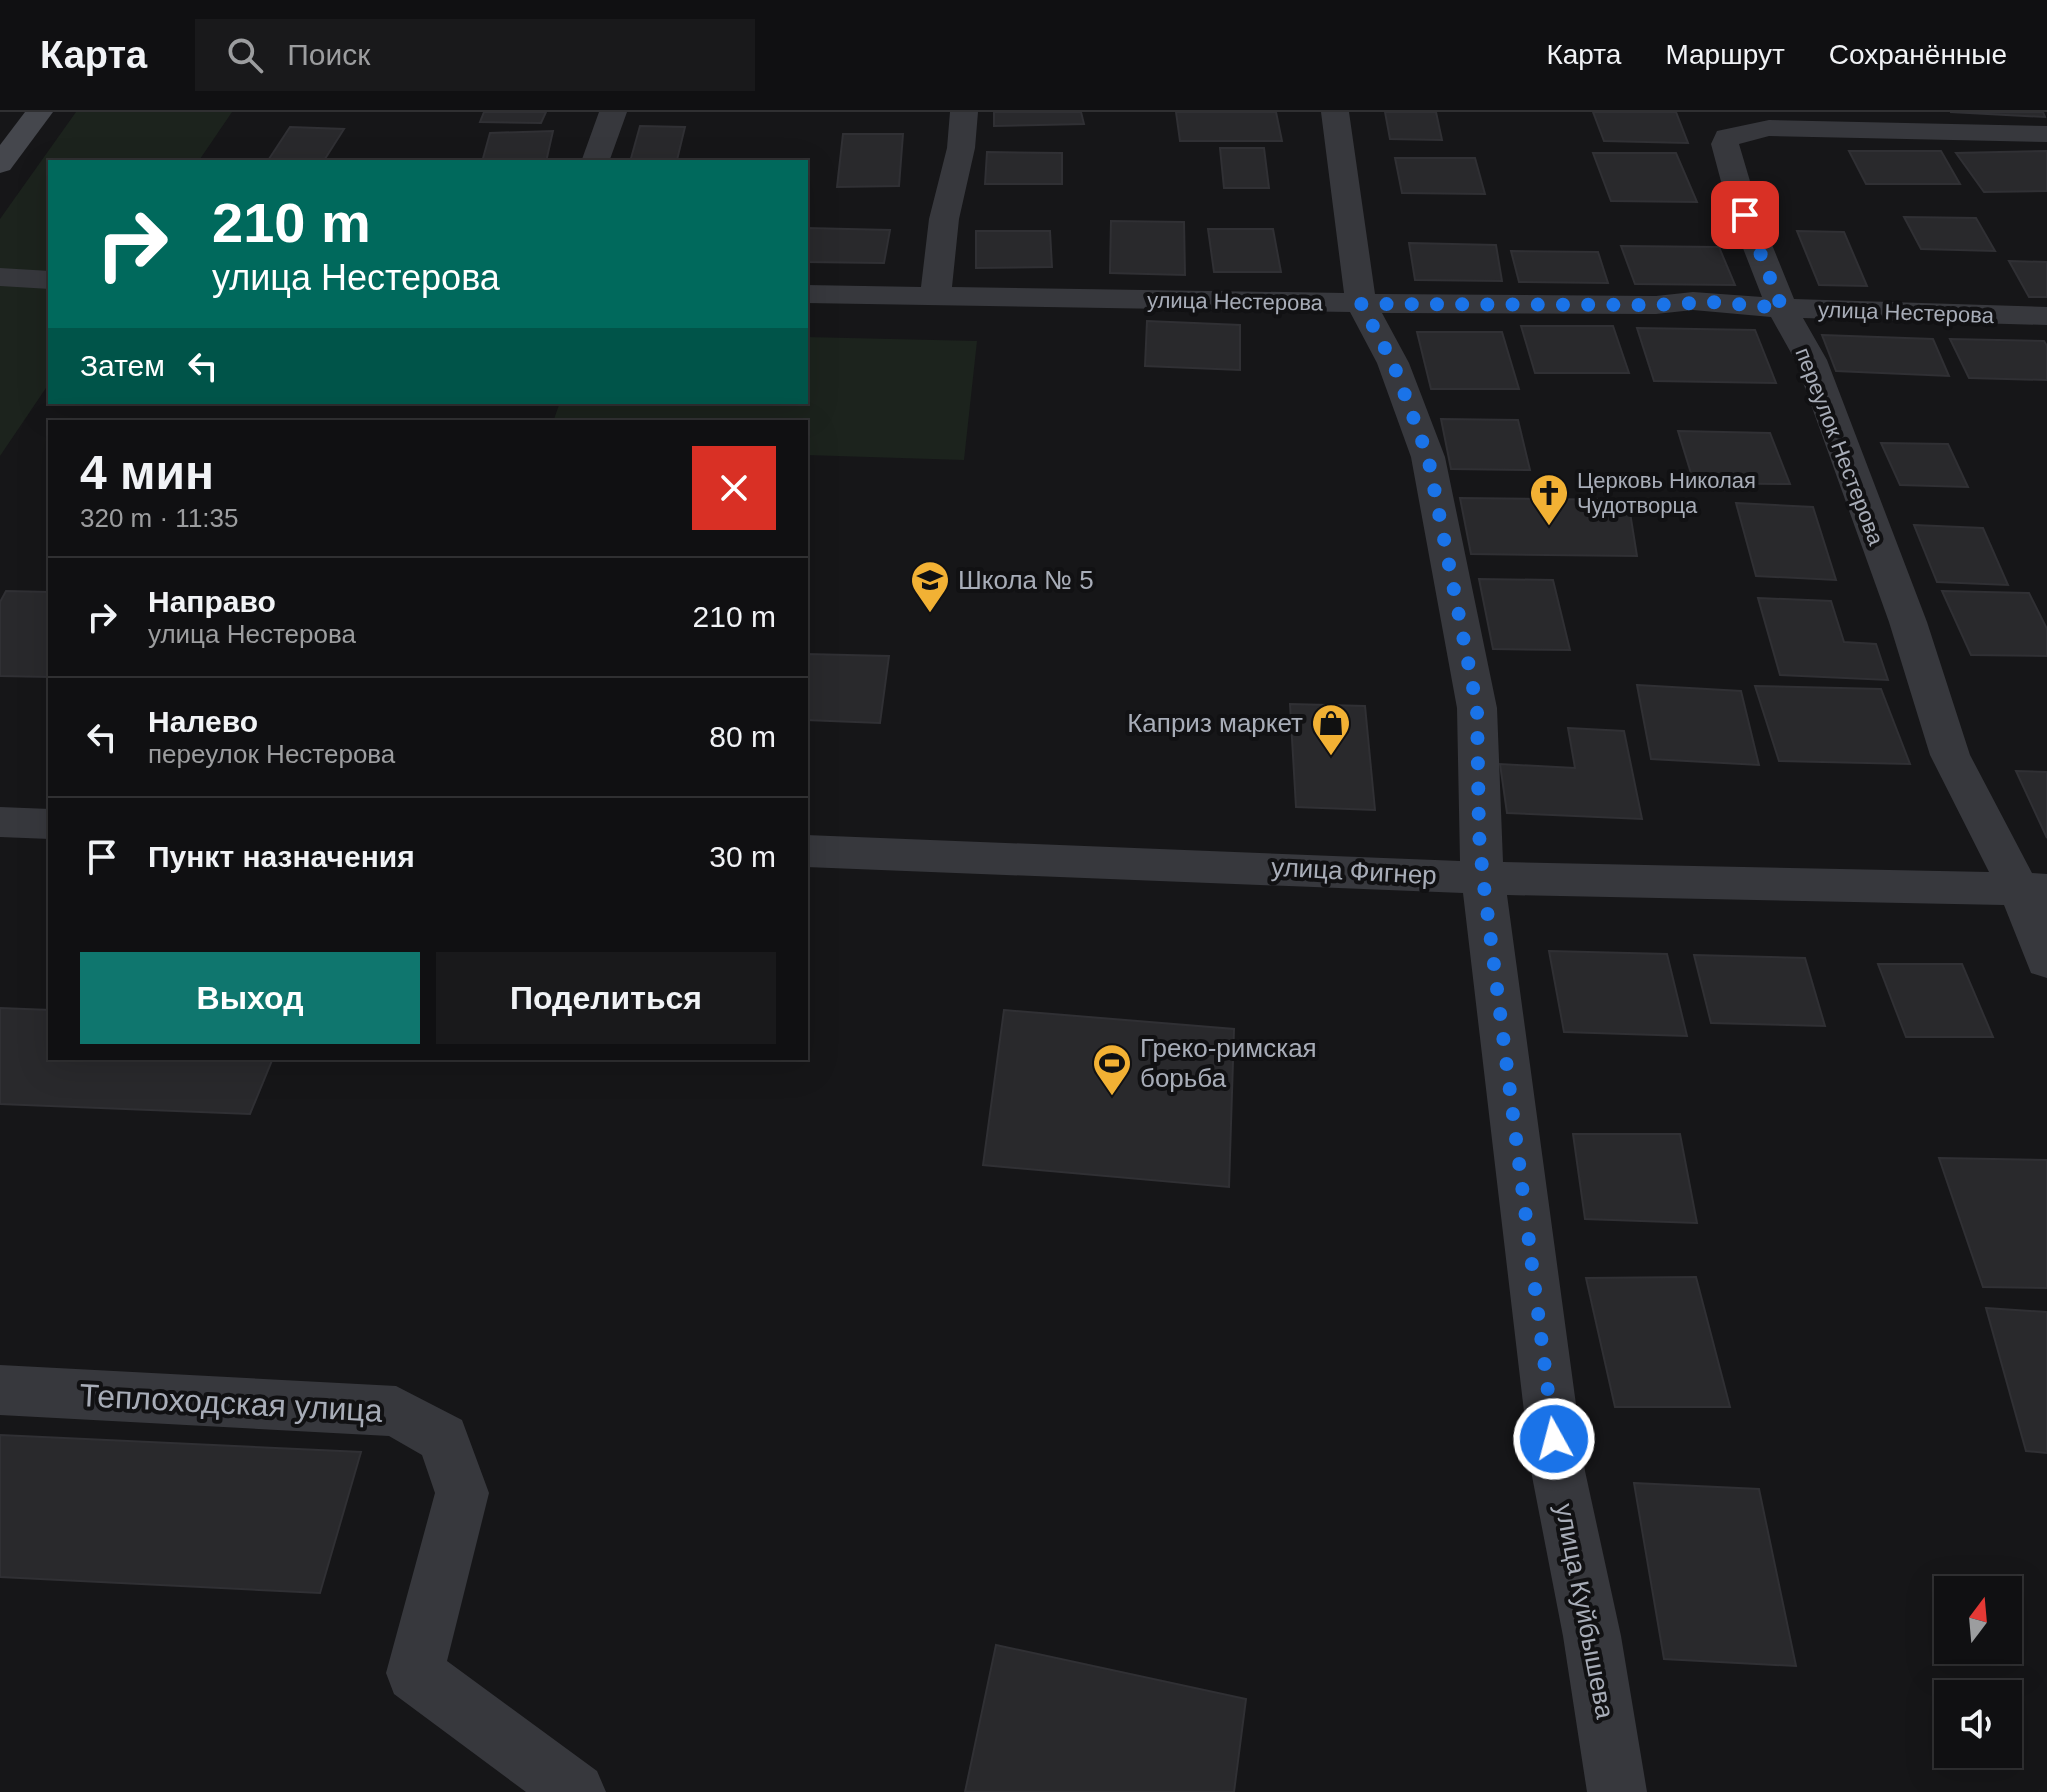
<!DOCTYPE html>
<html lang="ru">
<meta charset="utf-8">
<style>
:root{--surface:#101012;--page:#19191b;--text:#f1f3f6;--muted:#9c9d9f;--line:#303032;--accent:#0f766e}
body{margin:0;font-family:Helvetica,sans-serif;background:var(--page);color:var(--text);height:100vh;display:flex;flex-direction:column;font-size:30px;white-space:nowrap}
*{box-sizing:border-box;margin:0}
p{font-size:26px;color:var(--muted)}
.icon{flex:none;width:44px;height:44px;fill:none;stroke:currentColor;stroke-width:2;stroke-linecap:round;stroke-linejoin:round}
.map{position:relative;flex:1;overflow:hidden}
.side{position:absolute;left:48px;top:308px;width:760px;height:640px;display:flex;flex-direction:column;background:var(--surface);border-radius:0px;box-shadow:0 8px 32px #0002,0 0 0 2px var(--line)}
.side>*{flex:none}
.top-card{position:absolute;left:48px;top:48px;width:760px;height:244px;border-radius:0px;box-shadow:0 8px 32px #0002,0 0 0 2px var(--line);background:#00695c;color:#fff;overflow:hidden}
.needle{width:52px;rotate:16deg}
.controls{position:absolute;left:1934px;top:1464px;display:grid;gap:16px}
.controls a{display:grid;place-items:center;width:88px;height:88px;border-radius:0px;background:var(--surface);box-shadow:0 8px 32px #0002,0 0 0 2px var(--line);font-size:40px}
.pin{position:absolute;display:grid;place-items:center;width:68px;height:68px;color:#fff;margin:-34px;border-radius:16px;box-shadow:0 4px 12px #0006}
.me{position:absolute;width:88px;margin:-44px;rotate:353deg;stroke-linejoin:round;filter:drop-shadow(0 0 6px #0008)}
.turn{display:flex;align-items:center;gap:28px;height:168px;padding:0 32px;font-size:36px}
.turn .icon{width:104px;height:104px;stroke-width:2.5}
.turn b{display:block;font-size:56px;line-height:68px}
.then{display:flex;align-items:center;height:76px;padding:0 32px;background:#0003;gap:16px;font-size:30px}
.round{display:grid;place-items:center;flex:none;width:84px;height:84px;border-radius:0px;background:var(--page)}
.head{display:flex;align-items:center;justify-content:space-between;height:136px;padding:0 32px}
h1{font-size:48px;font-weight:600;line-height:60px}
.cta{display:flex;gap:16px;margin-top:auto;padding:16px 32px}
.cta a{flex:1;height:92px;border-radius:0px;background:var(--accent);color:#fff;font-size:32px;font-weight:600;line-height:92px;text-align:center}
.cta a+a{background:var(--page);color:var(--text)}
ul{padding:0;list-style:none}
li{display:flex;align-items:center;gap:24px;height:120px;padding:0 32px;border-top:2px solid var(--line)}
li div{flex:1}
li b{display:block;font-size:30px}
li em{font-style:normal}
header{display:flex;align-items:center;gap:48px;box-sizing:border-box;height:112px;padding:0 40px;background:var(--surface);border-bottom:2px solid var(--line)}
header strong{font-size:38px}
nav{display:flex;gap:44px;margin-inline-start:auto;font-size:28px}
.search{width:560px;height:72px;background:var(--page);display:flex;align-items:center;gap:20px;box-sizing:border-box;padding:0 28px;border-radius:0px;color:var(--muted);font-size:30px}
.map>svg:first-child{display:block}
</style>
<header>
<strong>Карта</strong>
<div class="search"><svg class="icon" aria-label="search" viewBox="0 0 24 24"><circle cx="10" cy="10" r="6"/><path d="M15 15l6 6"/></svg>Поиск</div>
<nav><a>Карта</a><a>Маршрут</a><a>Сохранённые</a></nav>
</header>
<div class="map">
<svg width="2047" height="1680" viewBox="0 0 2047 1680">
<rect width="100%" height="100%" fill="#161618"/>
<path fill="#1c231d" d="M 76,0 L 232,0 L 198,50 L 50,50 L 50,270 L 0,344 L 0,107 Z
M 806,225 L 977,229 L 964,348 L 806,343 L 806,310 L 553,310 L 560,290 L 806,290 Z"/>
<path fill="#29292c" stroke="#303034" stroke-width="2" d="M 484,0 L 546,0 L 541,11 L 480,10 Z
M 994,0 L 1081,0 L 1084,12 L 994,14 Z
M 1176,0 L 1276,0 L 1282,29 L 1180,29 Z
M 1385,0 L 1436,0 L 1442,28 L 1390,27 Z
M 1593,0 L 1676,0 L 1688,31 L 1604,29 Z
M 1950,0 L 2043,0 L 2045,5 Z
M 640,14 L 685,15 L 677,48 L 706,50 L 630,50 Z
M 290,15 L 344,17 L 323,50 L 267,50 Z
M 553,19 L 546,50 L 482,50 L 490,21 Z
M 843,22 L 903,22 L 899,74 L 837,75 Z
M 1220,36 L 1264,36 L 1269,76 L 1224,76 Z
M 1849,39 L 1941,39 L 1960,72 L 1866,72 Z
M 2047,39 L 2047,79 L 1984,80 L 1956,41 Z
M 987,40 L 1062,41 L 1062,72 L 985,72 Z
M 1593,41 L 1676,41 L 1697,90 L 1611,89 Z
M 1395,46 L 1475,46 L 1485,82 L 1402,81 Z
M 1904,105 L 1976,106 L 1995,139 L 1921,137 Z
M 1111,109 L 1184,110 L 1185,163 L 1110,161 Z
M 806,116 L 890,118 L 884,151 L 806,150 Z
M 1208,117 L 1273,117 L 1281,160 L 1214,160 Z
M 976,119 L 1050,119 L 1052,155 L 976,156 Z
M 1797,119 L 1844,120 L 1867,174 L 1819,173 Z
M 1409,131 L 1496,133 L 1502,169 L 1415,168 Z
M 1621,134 L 1719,135 L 1735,173 L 1635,172 Z
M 1511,139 L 1598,140 L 1608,171 L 1519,170 Z
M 2009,149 L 2047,150 L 2047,185 L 2029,185 Z
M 1147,209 L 1240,213 L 1240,258 L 1145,254 Z
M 1521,214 L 1613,214 L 1629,261 L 1535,261 Z
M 1637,216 L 1755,218 L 1776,271 L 1654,269 Z
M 1417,220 L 1502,220 L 1519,277 L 1431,277 Z
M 1822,223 L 1933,227 L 1949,264 L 1836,259 Z
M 1950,227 L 2044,229 L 2047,234 L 2047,268 L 1969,266 Z
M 1441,307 L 1518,308 L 1530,358 L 1451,357 Z
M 1678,319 L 1770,321 L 1790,372 L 1694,371 Z
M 1881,331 L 1948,332 L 1968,375 L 1900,373 Z
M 1460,386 L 1628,388 L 1637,444 L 1471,442 Z
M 1736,391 L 1813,395 L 1836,468 L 1756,464 Z
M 1914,413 L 1983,416 L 2008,473 L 1937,470 Z
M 1479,467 L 1553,468 L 1570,538 L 1493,537 Z
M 6,479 L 50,480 L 50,565 L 0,564 L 0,490 Z
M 1942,479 L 2029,481 L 2047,517 L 2047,544 L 1971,543 Z
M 1758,486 L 1831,489 L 1844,530 L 1876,532 L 1888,568 L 1780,563 Z
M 806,542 L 889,544 L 880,611 L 806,608 Z
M 1637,573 L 1741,579 L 1759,653 L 1651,647 Z
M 1755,574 L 1881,577 L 1910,652 L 1779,649 Z
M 1290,592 L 1365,594 L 1375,698 L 1296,695 Z
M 1568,616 L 1624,619 L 1642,707 L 1507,701 L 1500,652 L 1575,656 Z
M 2016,659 L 2047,660 L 2047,726 Z
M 1549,839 L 1667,842 L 1687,924 L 1564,920 Z
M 1694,843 L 1805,846 L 1825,914 L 1711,911 Z
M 1878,852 L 1962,852 L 1993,925 L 1906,925 Z
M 0,896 L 50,898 L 50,946 L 273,946 L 250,1002 L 0,992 Z
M 1004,898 L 1234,917 L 1229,1075 L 983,1053 Z
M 1573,1022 L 1680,1022 L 1697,1111 L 1585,1107 Z
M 1939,1046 L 2047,1048 L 2047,1176 L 1983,1175 Z
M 1696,1165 L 1730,1295 L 1615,1295 L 1586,1166 Z
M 1986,1196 L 2047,1200 L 2047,1341 L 2026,1339 Z
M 0,1323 L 361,1340 L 320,1481 L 0,1465 Z
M 1634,1371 L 1759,1377 L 1796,1554 L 1664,1547 Z
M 996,1533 L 1246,1587 L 1234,1680 L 965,1680 Z"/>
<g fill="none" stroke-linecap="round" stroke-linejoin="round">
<path fill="#37383d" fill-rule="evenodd" d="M 599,0 L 627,0 L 609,50 L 581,50 Z
M 950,0 L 978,0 L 975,36 L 959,107 L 952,175 L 1344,181 L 1321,0 L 1349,0 L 1375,182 L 1656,184 L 1693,180 L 1762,185 L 1730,103 L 1711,32 L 1717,19 L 1769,8 L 2047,14 L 2047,30 L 1769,24 L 1739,32 L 1760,103 L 1794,187 L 2047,195 L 2047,213 L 1803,206 L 1827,248 L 1927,510 L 1970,643 L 2032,761 L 2047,762 L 2047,866 L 2031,861 L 2004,793 L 1507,783 L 1585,1359 L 1621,1524 L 1647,1680 L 1587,1680 L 1563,1524 L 1531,1359 L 1463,781 L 806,755 L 806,723 L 1460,749 L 1457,596 L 1411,345 L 1377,251 L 1350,200 L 806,191 L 806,173 L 921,175 L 929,107 L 947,36 ZM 1693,198 L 1771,205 L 1795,248 L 1889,510 L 1930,643 L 1989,760 L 1503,750 L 1497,596 L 1445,345 L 1409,251 L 1382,201 L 1656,202 Z
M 0,156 L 50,159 L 50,177 L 0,174 Z
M 0,695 L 50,697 L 50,727 L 0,725 Z
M 0,1253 L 396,1274 L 462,1308 L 489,1381 L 447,1549 L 597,1659 L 606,1680 L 526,1680 L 394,1582 L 386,1561 L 435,1381 L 422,1343 L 389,1324 L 0,1303 Z"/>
<path fill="#45474d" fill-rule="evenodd" d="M 25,0 L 53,0 L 10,58 L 0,61 L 0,33 Z"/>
</g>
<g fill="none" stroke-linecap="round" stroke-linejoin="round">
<path stroke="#1a73e8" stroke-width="14" stroke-dasharray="0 25.2" d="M 1554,1327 L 1483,766 L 1479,722 L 1477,596 L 1428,345 L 1393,251 L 1361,192 L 1656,193 L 1712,190 L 1782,196 L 1745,103"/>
</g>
<defs>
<g id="church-pin" transform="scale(2)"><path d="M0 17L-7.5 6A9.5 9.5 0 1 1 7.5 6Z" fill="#f2b134" stroke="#111113"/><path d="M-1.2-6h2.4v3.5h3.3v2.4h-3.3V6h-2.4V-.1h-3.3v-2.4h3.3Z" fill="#111"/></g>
<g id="school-pin" transform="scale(2)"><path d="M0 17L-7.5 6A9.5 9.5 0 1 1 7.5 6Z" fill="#f2b134" stroke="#111113"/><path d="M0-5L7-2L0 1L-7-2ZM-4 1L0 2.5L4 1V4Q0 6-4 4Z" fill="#111"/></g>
<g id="shop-pin" transform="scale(2)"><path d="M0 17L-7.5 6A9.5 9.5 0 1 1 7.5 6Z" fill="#f2b134" stroke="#111113"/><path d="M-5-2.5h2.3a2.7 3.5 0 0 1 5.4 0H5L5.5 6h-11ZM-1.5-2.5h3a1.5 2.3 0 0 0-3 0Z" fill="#111"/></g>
<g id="stadium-pin" transform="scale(2)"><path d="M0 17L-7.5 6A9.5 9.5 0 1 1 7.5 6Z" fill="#f2b134" stroke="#111113"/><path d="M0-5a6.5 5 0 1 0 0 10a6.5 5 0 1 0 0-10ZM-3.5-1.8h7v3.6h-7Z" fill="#111"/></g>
</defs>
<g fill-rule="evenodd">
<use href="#church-pin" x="1549" y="381"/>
<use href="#school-pin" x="930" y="468"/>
<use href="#shop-pin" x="1331" y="611"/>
<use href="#stadium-pin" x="1112" y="951"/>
</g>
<g text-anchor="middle" stroke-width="8" stroke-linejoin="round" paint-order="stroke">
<g font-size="22" fill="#a8adb8" stroke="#111113">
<text transform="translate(1235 189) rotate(1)" y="8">улица Нестерова</text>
<text transform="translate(1906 200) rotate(2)" y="8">улица Нестерова</text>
<text transform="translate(1840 334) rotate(69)" y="8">переулок Нестерова</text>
</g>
<g font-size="22" fill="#a8adb8" stroke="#111113" text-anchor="start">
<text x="1577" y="376">Церковь Николая<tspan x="1577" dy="25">Чудотворца</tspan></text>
</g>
<g font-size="26" fill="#a8adb8" stroke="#111113" text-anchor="start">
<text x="958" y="477">Школа № 5</text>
<text x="1303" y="620" text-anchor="end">Каприз маркет</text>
<text x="1140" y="945">Греко-римская<tspan x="1140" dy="30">борьба</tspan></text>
</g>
<g font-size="26" fill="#a8adb8" stroke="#111113">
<text transform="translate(1354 759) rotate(3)" y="9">улица Фигнер</text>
<text transform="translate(1585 1499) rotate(79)" y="9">улица Куйбышева</text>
</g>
<g font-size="32" fill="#a8adb8" stroke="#111113">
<text transform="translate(231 1291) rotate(3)" y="11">Теплоходская улица</text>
</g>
</g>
</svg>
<div class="controls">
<a><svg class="needle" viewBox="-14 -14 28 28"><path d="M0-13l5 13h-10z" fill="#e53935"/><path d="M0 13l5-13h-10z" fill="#9c9d9f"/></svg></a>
<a><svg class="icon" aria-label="sound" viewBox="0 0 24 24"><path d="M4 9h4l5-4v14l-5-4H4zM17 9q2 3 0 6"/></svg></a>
</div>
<div class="pin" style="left:1745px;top:103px;background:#d93025"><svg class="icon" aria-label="arrive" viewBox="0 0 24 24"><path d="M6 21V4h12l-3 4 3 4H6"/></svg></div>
<svg class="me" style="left:1554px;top:1327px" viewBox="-20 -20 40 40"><circle r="17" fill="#1a73e8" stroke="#fff" stroke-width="3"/><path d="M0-11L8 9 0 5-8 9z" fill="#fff"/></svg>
<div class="top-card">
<div class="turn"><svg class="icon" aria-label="right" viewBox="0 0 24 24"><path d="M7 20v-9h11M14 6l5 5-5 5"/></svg><div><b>210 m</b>улица Нестерова</div></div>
<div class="then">Затем<svg class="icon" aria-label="left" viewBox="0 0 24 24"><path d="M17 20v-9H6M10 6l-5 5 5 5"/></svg></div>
</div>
<section class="side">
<div class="head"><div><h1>4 мин</h1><p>320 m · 11:35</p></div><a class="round" style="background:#d93025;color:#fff"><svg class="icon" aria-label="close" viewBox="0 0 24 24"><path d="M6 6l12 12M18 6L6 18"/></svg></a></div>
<ul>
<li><svg class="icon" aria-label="right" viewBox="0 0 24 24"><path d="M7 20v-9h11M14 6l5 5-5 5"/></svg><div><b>Направо</b><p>улица Нестерова</p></div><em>210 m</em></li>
<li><svg class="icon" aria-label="left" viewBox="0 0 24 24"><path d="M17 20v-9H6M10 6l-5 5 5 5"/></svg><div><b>Налево</b><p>переулок Нестерова</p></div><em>80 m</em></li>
<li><svg class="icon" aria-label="arrive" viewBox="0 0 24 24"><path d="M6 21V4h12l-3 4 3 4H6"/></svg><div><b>Пункт назначения</b></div><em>30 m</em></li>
</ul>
<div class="cta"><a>Выход</a><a>Поделиться</a></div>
</section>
</div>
